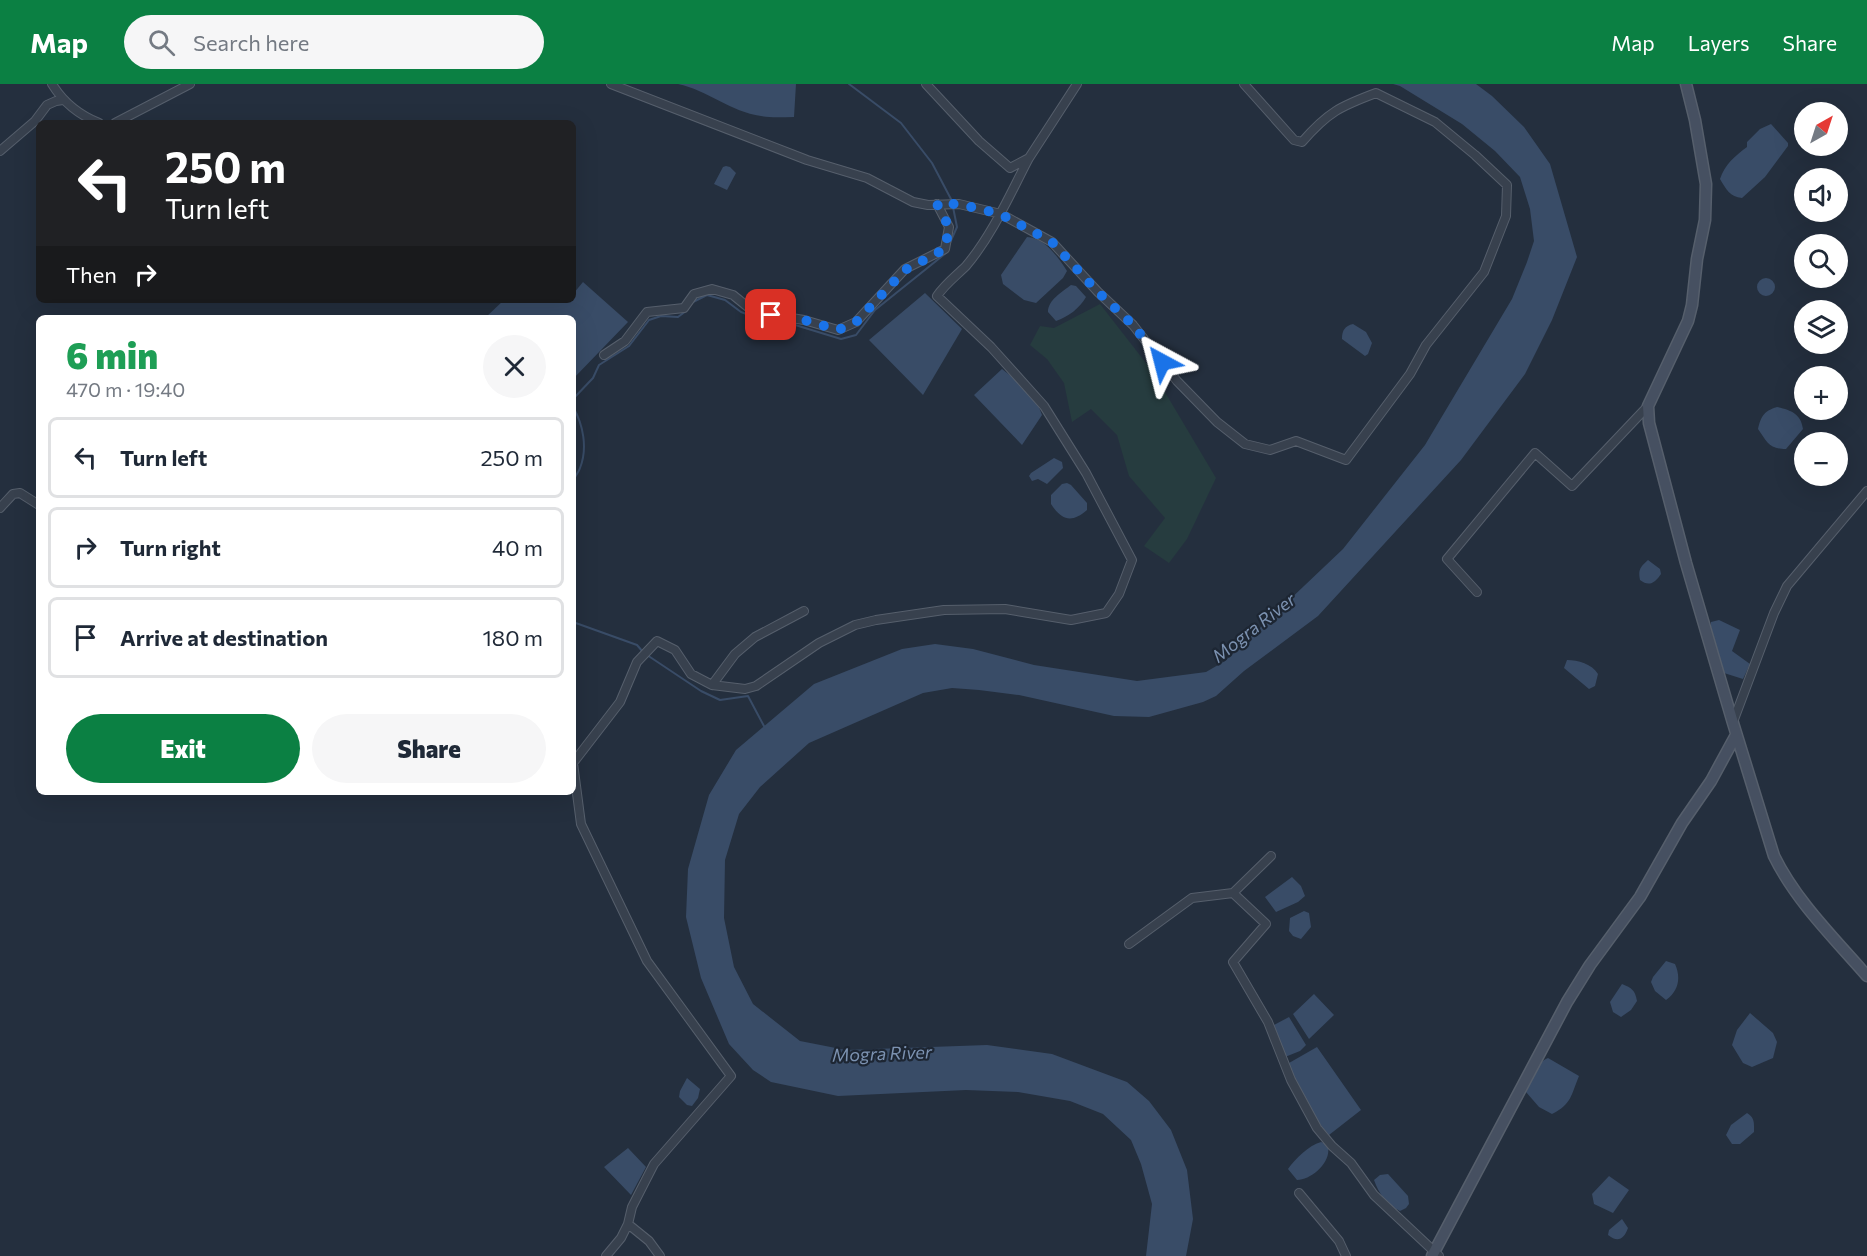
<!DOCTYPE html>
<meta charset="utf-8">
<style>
:root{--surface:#fff;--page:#f6f6f7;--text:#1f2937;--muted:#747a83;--line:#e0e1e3;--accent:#0b8043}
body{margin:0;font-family:Commissioner,sans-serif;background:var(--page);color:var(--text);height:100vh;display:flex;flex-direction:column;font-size:22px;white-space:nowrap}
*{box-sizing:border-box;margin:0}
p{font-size:20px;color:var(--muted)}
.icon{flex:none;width:33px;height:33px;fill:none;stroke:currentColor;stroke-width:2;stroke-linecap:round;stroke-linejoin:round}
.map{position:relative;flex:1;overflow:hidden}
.side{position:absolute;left:36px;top:231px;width:540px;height:480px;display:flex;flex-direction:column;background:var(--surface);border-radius:9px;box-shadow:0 6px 24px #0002}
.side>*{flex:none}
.top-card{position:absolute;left:36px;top:36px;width:540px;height:183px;border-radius:9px;box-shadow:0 6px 24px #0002;background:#202124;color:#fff;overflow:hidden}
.needle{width:39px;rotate:39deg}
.fabs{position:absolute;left:1794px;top:18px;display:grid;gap:12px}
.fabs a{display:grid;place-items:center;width:54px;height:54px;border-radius:50%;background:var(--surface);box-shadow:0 6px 24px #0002;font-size:30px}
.pin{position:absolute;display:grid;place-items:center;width:51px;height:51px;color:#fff;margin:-26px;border-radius:12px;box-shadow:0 3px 9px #0006}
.me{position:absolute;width:66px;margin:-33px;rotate:322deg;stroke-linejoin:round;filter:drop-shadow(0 0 4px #0008)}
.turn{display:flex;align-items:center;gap:21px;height:126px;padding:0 30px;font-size:27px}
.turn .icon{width:78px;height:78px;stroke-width:2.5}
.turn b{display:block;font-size:42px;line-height:51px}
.then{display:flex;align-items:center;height:57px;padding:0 30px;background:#0003;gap:12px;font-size:22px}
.round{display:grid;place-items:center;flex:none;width:63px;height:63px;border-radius:32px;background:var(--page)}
.headline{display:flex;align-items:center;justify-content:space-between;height:102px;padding:0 30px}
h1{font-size:36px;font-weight:800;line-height:45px;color:#1e9e55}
.button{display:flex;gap:12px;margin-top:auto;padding:12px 30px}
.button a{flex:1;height:69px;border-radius:36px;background:var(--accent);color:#fff;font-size:24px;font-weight:800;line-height:69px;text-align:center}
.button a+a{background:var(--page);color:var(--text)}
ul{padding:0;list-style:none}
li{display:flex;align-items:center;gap:18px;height:81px;margin:0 12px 9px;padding:0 18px;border:3px solid var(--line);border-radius:9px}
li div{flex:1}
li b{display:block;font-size:22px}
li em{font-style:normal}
header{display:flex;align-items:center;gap:36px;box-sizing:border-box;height:84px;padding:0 30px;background:var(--accent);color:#fff}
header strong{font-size:28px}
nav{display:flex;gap:33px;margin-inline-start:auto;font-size:21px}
.search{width:420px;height:54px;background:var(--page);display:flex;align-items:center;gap:15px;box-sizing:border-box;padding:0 21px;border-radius:33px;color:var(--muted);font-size:22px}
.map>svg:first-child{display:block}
</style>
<header>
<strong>Map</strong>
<div class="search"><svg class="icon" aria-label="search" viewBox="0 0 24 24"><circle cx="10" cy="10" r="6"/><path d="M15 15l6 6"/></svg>Search here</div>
<nav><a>Map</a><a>Layers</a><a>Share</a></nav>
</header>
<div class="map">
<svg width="1867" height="1172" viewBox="0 0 1867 1172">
<rect width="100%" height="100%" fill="#242f3e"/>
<path fill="#263c3f" d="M 1100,220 L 1153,288 L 1216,394 L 1187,455 L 1169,479 L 1144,462 L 1165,434 L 1129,392 L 1117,351 L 1091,325 L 1072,338 L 1064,299 L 1047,275 L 1030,261 L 1040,242 L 1054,244 Z"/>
<path fill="#394c67" d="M 678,0 L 796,0 L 794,33 C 783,33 771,34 761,32 C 731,28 707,6 678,0 Z
M 1393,0 L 1476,0 L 1492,12 L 1524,43 L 1550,80 L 1577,173 L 1552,236 L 1525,290 L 1461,376 L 1318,532 L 1244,587 L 1216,612 L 1203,618 L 1149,633 L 1114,632 L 1019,611 L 979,606 L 952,604 L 923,609 L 809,659 L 760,703 L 739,730 L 725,776 L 724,834 L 734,883 L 753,920 L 800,957 L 846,966 L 987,961 L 1052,970 L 1127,998 L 1149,1017 L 1171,1046 L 1187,1086 L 1193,1135 L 1186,1172 L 1146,1172 L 1152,1120 L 1141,1080 L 1131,1056 L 1103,1030 L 1070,1017 L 1018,1008 L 966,1006 L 838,1012 L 771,998 L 753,986 L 729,960 L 701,894 L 686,833 L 688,785 L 709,711 L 736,666 L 814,600 L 902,565 L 935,560 L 973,565 L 1034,581 L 1137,597 L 1206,588 L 1225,577 L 1343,465 L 1425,361 L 1512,215 L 1527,178 L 1534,157 L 1530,125 L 1520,93 L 1495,67 L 1462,40 L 1400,2 Z
M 1771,40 L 1788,59 L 1788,62 L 1765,93 L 1742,114 C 1730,113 1726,105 1720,95 C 1725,80 1735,72 1747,63 L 1747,58 L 1760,45 Z
M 726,82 L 730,83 L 736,89 L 727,106 L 714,100 L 723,83 Z
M 1027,153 C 1045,154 1058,173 1067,187 L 1063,194 L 1036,219 L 1024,216 L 1003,200 L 1001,191 Z
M1757 203a9 9 0 1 1 18 0a9 9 0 1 1-18 0Z
M 583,198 L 628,238 L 573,295 L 573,234 L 486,233 L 504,216 L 573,216 L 573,210 Z
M 1071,201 L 1076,202 L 1086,213 C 1080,224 1068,233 1056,237 L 1048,228 C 1048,216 1062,208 1071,201 Z
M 925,209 L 962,245 L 923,311 L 869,256 Z
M 1353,240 L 1366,248 L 1372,259 L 1368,270 L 1365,272 L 1342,255 C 1342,246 1345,242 1353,240 Z
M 1002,285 L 1034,310 L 1042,331 L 1022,361 L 974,311 Z
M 1777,323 C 1791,326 1801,330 1803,345 L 1786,365 C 1769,365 1767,358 1758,345 C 1761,332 1764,327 1777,323 Z
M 1054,374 L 1062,378 L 1063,384 L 1047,400 L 1038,395 L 1032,397 L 1029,392 L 1031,389 Z
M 1067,399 L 1071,401 L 1087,419 L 1087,426 C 1072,439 1062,437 1051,420 L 1051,411 L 1062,400 Z
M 1648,476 L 1660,485 L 1661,490 C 1655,499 1649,503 1640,496 C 1638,486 1640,483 1648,476 Z
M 1719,536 L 1740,546 L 1732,567 L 1750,580 L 1743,595 L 1724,589 L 1711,543 L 1711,538 Z
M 1567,576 C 1578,576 1592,580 1598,590 L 1595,602 L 1589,605 L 1564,584 Z
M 1292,793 L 1301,802 L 1305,812 L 1298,818 L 1276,828 L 1265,813 Z
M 1304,827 L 1309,829 L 1311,843 L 1301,855 L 1293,852 L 1289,847 L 1290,834 Z
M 1666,877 L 1675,880 C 1681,893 1679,907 1666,916 L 1655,907 L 1651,898 L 1653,893 Z
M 1622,900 C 1632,904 1635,906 1637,917 L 1631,926 L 1621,933 L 1613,928 L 1610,918 Z
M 1314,910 L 1334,931 L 1309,955 L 1293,930 Z
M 1750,929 L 1773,949 L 1777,958 L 1773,974 L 1752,983 L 1743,979 L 1732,961 L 1737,946 Z
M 1289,933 L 1306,961 L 1300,967 L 1285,973 L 1277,958 L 1274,941 Z
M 1317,963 L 1361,1026 L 1329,1051 C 1310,1029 1298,1007 1289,979 Z
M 1548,974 L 1579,992 C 1571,1011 1572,1020 1552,1030 L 1539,1023 L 1526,1008 C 1530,995 1536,979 1548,974 Z
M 687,994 L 700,1005 L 698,1014 L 692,1022 L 687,1021 L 679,1013 L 680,1007 Z
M 1747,1029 C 1755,1034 1754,1039 1754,1048 L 1740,1060 L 1732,1060 L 1726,1051 L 1731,1041 Z
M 1321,1058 L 1327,1060 C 1334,1076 1312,1096 1297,1096 L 1288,1085 C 1296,1074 1308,1062 1321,1058 Z
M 628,1064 L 646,1083 L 631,1111 L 604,1083 Z
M 1388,1090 L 1408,1112 L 1409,1120 L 1406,1124 L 1400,1127 C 1386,1120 1379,1110 1374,1096 L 1380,1091 Z
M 1609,1092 L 1629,1106 L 1613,1129 L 1594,1120 L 1592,1110 Z
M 1622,1135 L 1628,1144 C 1624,1155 1618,1159 1608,1151 L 1609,1146 Z"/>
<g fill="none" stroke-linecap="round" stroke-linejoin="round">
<path stroke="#394c67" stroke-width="2" d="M 849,0 L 901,39 L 932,79 L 952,117
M 949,161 L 957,143 L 953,123
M 693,218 L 707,211 L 725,216 L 741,228 L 760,235 L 792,240 L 841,255 L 856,251 L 875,226 L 946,169 L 947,166
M 573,315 L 593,294 L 599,281 L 629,262 L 649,236 L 661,232 L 678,233 L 686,227
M 573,323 C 583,340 588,364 580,384 C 579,388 575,392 573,397
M 573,538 L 637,561 L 643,568
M 647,571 L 701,607 L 720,616 L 748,612 L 765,644"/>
<g stroke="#565f6c" stroke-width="10">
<path id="street" d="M 52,0 C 63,18 79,31 99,39
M 611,0 L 807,76 L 867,94 L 913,118 L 928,121 L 959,120 L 1001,130 L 1052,158 L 1098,208 L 1133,241 L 1177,297 L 1217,338 L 1245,360 L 1270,366 L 1296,357 L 1346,376 L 1410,290 L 1426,261 L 1484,188 L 1506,132 L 1507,101 L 1475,71 L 1435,38 L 1376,9 C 1341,22 1328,28 1302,58 L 1294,56 L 1244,0
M 115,39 L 190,0
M 0,67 L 35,37 L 47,21 L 56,17 L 63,16
M 1029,74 L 1077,0
M 604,271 L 625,257 L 647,228 L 684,224 L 694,210 L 712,205 L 733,211 L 754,228 L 804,236 L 838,246 L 856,238 L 905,185 L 945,165 L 949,143 L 937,120
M 0,424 L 13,410 L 20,409 L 39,421
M 1477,508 L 1447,475 L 1535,369 L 1572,402 L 1648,322
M 712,601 L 745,605 L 756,602 L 819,559 L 855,541 L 876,536 L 944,526 L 1005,525 L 1071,536 L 1106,529 L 1119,510 L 1132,476 L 1086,389 L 1044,322 L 991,263 L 937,212 C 945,200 956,192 966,182 C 993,150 1010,110 1029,74 L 1010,84 L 979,57 L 926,0
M 1733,638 L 1774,529 L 1787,502 L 1867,407
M 573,679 L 581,740 L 647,877 L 731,992 L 654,1080 L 632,1123 L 628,1140
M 573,679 L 620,618 L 637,578 L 657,557 L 675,566 L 691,590 L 712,601 L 735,570 L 755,553 L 804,527
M 1271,772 L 1233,809 L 1266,840 L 1233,878 L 1268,938 L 1291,996 L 1317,1044 L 1332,1062 L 1351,1079 L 1374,1111 L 1439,1172
M 1129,860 L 1192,814 L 1233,809
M 1299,1109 L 1339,1157 L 1346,1172
M 606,1172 L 621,1154 L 628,1140 L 649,1157 L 660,1172"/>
</g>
<g stroke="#565f6c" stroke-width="13">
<path id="secondary" d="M 1686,0 L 1695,36 L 1706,100 L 1705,136 L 1697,175 L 1692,221 L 1688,237 L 1648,322 L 1649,339 L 1686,479 L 1733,639 L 1774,772 C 1796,817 1834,854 1867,892
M 1432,1172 L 1567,918 L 1590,881 L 1640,813 L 1682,739 L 1711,697 L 1736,651"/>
</g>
<use href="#street" stroke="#38414e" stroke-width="8"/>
<use href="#secondary" stroke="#465061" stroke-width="10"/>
</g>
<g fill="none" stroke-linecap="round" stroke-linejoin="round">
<path stroke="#1a73e8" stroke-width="10" stroke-dasharray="0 18" d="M 771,231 L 804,236 L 838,246 L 856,238 L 905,186 L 945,165 L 949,143 L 937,120 L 959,120 L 1000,130 L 1052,158 L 1098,208 L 1133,241 L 1162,278"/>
</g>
<g text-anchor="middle" stroke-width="4.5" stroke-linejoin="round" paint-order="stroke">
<g font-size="18" font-style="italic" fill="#7c92b1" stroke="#1d2633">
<text transform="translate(1254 544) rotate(-38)" y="6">Mogra River</text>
<text transform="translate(882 970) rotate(-2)" y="6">Mogra River</text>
</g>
</g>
</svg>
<div class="fabs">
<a><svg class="needle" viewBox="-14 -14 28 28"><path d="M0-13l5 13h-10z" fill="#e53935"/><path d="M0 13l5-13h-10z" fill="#747a83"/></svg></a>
<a><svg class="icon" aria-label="sound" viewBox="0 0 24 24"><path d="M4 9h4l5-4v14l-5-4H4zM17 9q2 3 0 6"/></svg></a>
<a><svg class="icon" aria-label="search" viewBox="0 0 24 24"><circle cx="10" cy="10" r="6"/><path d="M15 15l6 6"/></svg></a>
<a><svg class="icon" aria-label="layers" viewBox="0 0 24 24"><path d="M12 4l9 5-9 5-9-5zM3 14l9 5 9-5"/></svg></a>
<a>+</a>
<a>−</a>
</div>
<div class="pin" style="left:771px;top:231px;background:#d93025"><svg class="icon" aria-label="arrive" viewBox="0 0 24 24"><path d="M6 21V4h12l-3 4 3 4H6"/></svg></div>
<svg class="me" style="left:1162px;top:278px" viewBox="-20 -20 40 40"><path d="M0-17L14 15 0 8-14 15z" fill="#1a73e8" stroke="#fff" stroke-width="4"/></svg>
<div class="top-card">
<div class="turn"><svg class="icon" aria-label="left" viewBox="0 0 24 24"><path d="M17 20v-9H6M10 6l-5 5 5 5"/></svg><div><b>250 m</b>Turn left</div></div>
<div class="then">Then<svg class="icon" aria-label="right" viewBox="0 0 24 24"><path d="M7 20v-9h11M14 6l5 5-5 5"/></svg></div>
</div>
<section class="side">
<div class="headline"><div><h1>6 min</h1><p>470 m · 19:40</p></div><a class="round"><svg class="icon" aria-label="close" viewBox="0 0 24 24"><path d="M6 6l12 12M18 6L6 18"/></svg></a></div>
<ul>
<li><svg class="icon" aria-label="left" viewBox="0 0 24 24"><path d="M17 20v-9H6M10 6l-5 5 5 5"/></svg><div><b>Turn left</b></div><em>250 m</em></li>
<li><svg class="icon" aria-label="right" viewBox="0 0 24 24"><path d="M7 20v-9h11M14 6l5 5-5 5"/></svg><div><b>Turn right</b></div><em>40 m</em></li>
<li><svg class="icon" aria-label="arrive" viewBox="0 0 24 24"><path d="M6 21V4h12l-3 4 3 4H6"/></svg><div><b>Arrive at destination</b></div><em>180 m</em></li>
</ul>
<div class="button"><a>Exit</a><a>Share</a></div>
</section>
</div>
